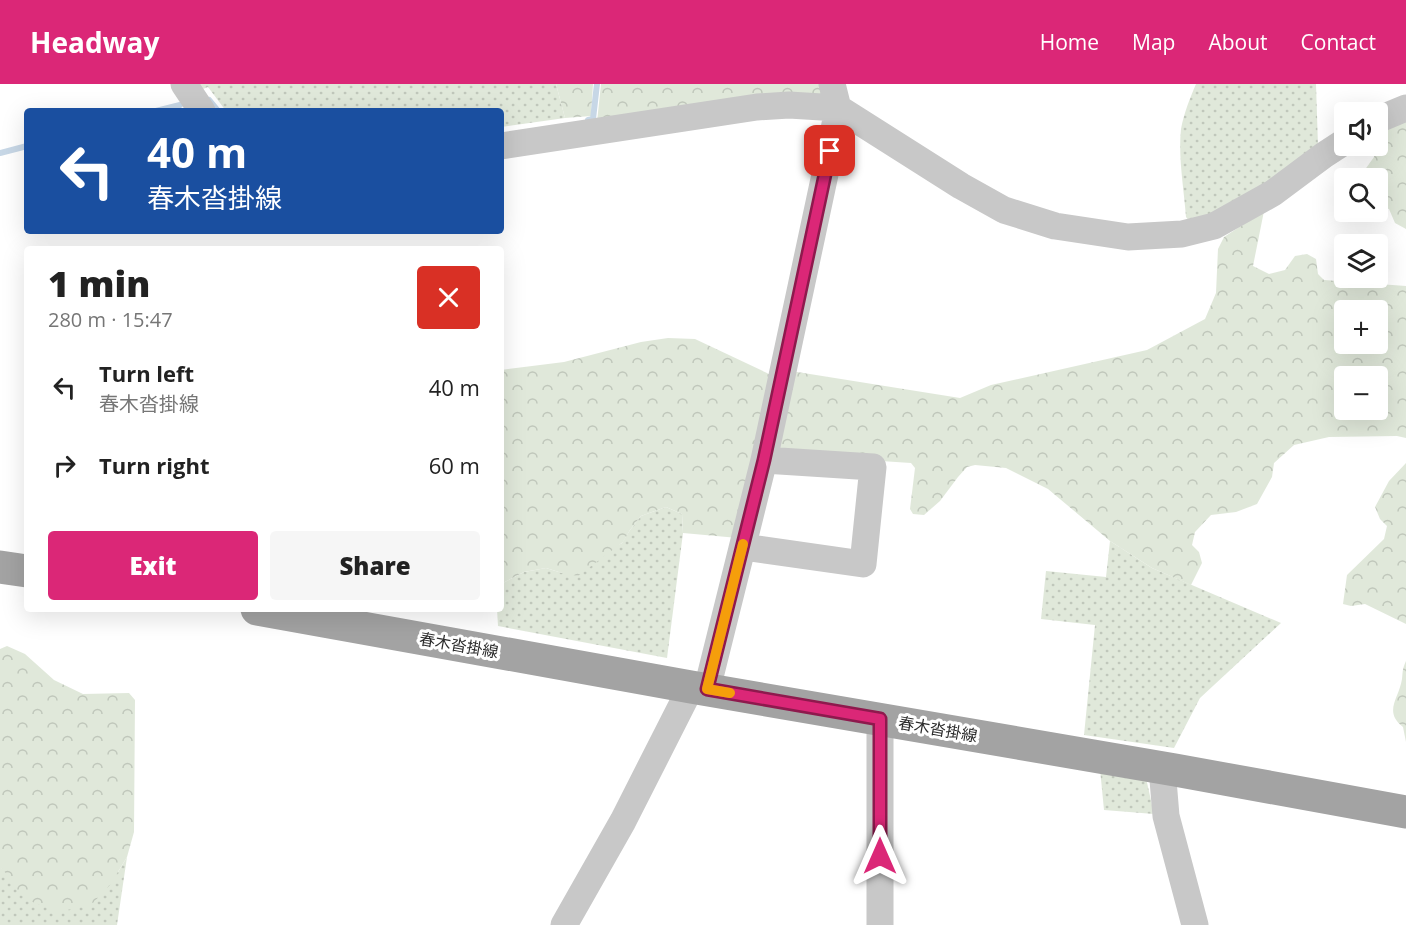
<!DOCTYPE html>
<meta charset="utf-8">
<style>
:root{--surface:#fff;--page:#f6f6f6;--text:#222;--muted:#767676;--accent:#db2777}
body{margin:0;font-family:"Open Sans","Noto Sans JP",sans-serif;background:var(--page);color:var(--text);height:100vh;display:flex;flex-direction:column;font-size:22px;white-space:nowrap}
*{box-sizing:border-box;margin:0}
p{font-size:20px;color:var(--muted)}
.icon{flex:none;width:33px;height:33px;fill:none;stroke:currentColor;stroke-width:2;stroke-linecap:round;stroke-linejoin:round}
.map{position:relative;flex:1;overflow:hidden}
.side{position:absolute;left:24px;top:162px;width:480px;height:366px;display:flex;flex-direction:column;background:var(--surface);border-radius:6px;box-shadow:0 6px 24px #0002}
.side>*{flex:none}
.hud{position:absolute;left:24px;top:24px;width:480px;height:126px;border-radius:6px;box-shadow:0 6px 24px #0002;background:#1a4fa0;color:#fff;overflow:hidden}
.buttons{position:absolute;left:1334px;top:18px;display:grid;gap:12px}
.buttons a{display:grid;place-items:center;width:54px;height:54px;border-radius:6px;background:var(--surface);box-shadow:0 6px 24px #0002;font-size:30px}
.pin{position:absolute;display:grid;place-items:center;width:51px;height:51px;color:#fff;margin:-26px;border-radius:12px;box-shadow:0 3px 9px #0006}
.me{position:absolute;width:66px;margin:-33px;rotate:0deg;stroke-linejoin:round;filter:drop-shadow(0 0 4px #0008)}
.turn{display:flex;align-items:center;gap:21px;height:126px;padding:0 24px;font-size:27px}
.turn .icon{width:78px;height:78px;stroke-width:2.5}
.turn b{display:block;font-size:42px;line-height:51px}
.round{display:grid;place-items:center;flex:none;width:63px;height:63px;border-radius:6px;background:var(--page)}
.headline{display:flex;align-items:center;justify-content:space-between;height:102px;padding:0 24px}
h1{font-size:36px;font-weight:800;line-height:45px}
.action{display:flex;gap:12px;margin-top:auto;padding:12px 24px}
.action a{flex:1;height:69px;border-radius:6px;background:var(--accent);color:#fff;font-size:24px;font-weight:800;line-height:69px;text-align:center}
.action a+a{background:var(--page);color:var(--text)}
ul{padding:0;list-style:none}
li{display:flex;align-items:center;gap:18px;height:78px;padding:0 24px}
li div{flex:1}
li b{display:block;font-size:22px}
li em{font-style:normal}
header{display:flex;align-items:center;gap:36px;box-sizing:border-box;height:84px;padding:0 30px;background:var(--accent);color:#fff}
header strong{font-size:28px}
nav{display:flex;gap:33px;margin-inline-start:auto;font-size:21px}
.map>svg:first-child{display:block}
</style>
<header>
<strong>Headway</strong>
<nav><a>Home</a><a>Map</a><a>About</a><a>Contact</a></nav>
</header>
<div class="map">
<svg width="1406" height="841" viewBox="0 0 1406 841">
<defs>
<pattern id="grass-dots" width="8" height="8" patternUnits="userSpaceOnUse" patternTransform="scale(1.5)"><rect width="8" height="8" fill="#e0e8da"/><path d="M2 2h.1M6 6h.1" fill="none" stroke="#c0c7bb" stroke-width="1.8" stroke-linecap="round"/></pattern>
<pattern id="forest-crowns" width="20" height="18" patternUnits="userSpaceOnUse" patternTransform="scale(1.5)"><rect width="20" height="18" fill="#e0e8da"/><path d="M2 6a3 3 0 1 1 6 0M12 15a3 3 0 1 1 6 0" fill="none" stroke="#c0c7bb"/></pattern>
</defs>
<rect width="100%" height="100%" fill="#fff"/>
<path fill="url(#grass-dots)" d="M 193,0 L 556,0 L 565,34 L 501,43 L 501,27 L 226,27 L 208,3 L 198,7 Z
M 1196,0 L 1316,0 L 1318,62 L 1271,96 L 1214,130 L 1190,138 L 1186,133 C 1184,105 1178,73 1181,45 C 1184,29 1190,14 1196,0 Z
M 666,423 L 682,430 L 683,449 L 667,574 L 498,542 L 497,525 L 501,525 L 501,500 L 524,488 L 546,484 L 562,489 L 622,459 L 630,446 L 641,432 Z
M 1110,457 L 1152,484 L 1281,539 L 1200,614 L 1174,664 L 1084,651 L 1095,541 L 1041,535 L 1046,487 L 1106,493 Z
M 1100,685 L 1146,694 L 1154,730 L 1104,726 Z
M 127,773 L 117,841 L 0,841 L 0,784 L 118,788 Z"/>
<path fill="url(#forest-crowns)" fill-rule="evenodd" d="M 556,0 L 593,0 L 591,32 L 565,34 Z
M 601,0 L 825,0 L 827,15 L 597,38 Z
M 1406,35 L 1406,145 L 1395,139 L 1389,125 L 1383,124 L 1377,125 L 1377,94 L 1359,94 L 1374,73 L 1380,50 L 1400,38 Z
M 1264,127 L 1253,182 L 1269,190 L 1285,186 L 1295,172 L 1307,170 L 1316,175 L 1318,190 L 1324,196 L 1406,202 L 1406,354 L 1397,352 L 1329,353 L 1294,361 L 1274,379 L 1272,393 L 1257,420 L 1236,428 L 1211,431 L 1195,448 L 1192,461 L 1199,468 L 1202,479 L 1191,501 L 1152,484 L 1110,457 L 1048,405 L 1006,384 L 975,381 L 967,383 L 958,393 L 940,417 L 924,431 L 913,430 L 910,425 L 915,384 L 911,379 L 775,370 L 791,287 L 960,314 L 991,301 L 1147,266 L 1205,235 L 1216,209 L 1218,165 L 1224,153 ZM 1344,226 L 1377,226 L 1377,260 L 1344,260 ZM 1344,292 L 1377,292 L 1377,326 L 1344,326 Z
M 668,254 L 695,255 L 767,289 L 774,294 L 738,454 L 683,449 L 682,430 L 666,423 L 641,432 L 630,446 L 623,458 L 578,492 L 562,489 L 546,484 L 524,488 L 501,500 L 501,286 L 564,278 L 641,258 Z
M 1406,379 L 1406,540 L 1365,520 L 1351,522 L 1343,520 L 1347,491 L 1384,455 L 1387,442 L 1380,435 L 1375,423 L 1389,397 Z
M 7,562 L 25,570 L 54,596 L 83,610 L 129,609 L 135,616 L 134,748 L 127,773 L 110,801 L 92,820 L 59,828 L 30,817 L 20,810 L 2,784 L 0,784 L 0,565 Z
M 1406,577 L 1406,658 L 1403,643 C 1383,627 1399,615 1402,595 C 1403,587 1402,586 1406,577 Z"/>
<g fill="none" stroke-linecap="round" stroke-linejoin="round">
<path stroke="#c7d7e6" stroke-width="6" d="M 209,16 L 218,27
M 156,27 L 180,21
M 588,36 L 593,35 L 597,0
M 0,69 L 27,62"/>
<path stroke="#c8c8c8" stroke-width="27" d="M 184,0 L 202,27
M 1377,36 L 1406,24
M 501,62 L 757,23 L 789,21 L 838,24 L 961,102 L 1004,126 L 1055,142 L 1128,153 L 1182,150 L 1214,142 L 1273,109 L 1324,71 L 1344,58
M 743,463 L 863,480 L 873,383 L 764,376
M 707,605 L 764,376 L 830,67 L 838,24 L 832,0
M 880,635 L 880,841
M 1162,684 L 1166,732 L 1195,841
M 564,841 L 623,737 L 691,603"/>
<path stroke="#a3a3a3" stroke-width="33" d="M 0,483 L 27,487
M 257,525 L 691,603 L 1175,686 L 1406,728"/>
</g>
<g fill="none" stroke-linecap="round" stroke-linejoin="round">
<g stroke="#8e194d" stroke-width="15">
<path id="route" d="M 830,67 L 764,376 L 707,605 L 880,635 L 880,772"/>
</g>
<use href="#route" stroke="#db2777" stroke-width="10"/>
<path stroke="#f59e0b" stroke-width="10" d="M 730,609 L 707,605 L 743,460"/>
</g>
<g text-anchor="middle" stroke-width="6" stroke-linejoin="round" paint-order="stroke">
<g font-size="16" fill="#2b2b2b" stroke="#fff">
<text transform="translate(459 561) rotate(10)" y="6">春木沓掛線</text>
<text transform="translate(938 645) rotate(10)" y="6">春木沓掛線</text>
</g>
</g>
</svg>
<div class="buttons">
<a><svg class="icon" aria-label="sound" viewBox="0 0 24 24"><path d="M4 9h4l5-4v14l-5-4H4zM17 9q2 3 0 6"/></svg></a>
<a><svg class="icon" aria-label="search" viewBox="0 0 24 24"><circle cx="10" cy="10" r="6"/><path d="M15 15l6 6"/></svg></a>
<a><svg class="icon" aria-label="layers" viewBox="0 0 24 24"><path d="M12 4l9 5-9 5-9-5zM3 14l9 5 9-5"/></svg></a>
<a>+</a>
<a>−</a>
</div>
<div class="pin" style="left:830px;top:67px;background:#d93025"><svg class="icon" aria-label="arrive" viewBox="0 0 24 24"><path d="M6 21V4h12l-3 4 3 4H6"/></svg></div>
<svg class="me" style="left:880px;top:772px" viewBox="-20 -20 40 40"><path d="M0-17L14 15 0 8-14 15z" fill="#db2777" stroke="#fff" stroke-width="4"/></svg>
<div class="hud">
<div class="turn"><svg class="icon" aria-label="left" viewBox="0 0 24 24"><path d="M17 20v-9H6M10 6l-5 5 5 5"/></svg><div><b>40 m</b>春木沓掛線</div></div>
</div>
<section class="side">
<div class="headline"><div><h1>1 min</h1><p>280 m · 15:47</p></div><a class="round" style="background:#d93025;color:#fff"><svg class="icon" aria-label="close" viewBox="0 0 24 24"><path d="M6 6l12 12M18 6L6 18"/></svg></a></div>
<ul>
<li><svg class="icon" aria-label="left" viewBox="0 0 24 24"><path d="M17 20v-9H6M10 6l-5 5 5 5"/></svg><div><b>Turn left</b><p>春木沓掛線</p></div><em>40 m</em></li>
<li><svg class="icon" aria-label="right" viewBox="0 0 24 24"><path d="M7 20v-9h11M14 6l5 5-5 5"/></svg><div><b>Turn right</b></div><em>60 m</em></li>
</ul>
<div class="action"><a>Exit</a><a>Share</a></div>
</section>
</div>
